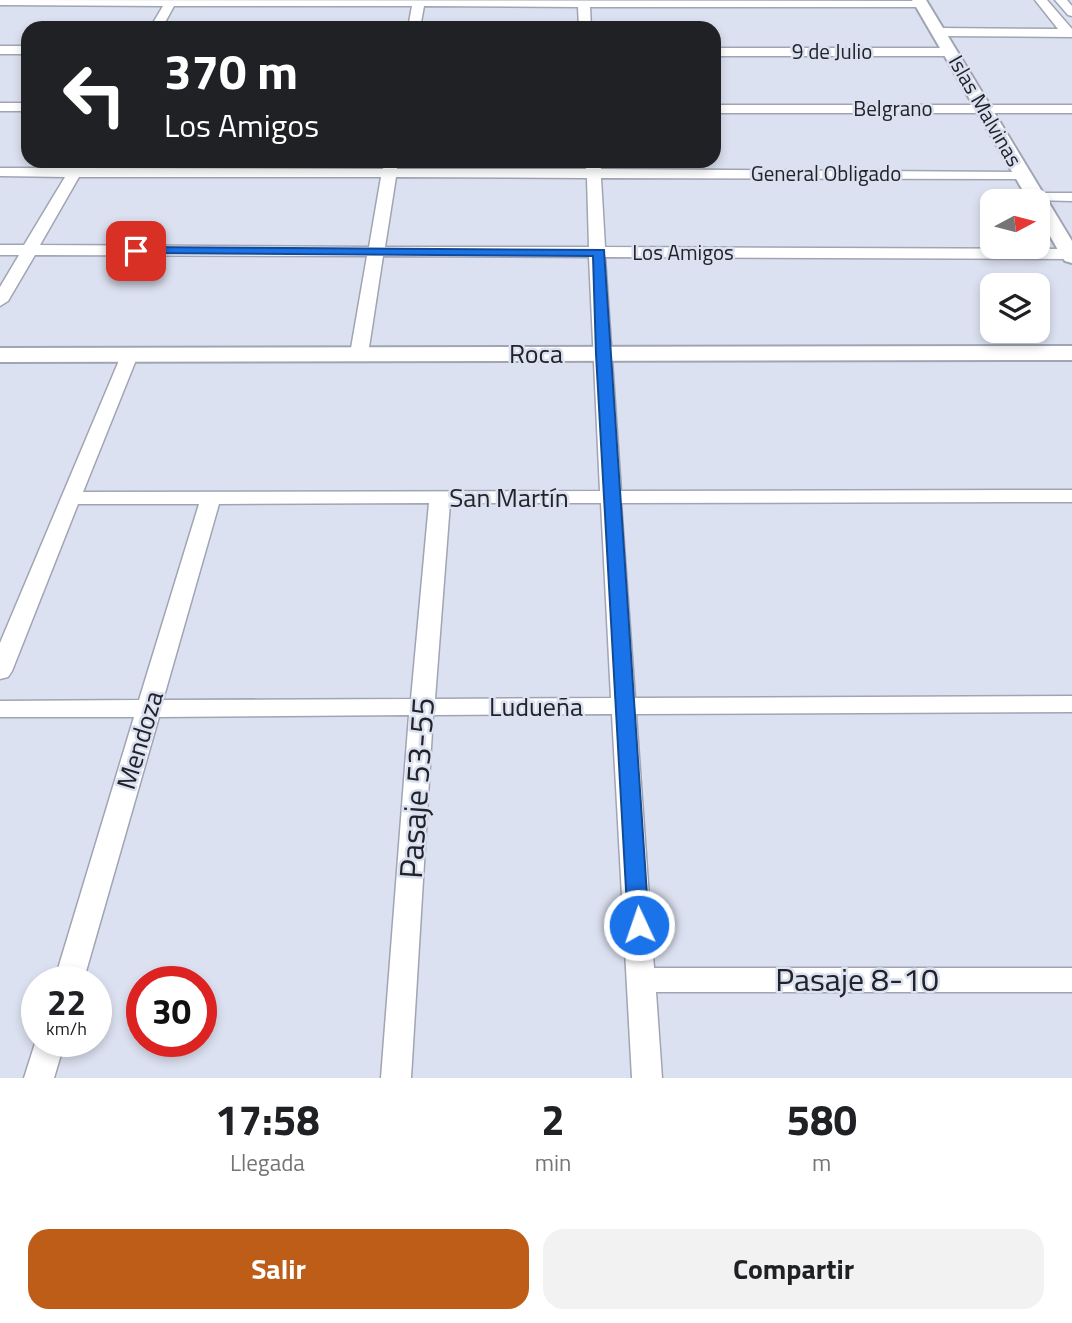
<!DOCTYPE html>
<html lang="es">
<meta charset="utf-8">
<style>
:root{--surface:#fff;--page:#f2f2f2;--text:#202124;--muted:#757577;--accent:#bd5d18}
body{margin:0;font-family:"Titillium Web",sans-serif;background:var(--page);color:var(--text);height:100vh;display:flex;flex-direction:column;font-size:26px;white-space:nowrap}
*{box-sizing:border-box;margin:0}
p{font-size:23px;color:var(--muted)}
.icon{flex:none;width:38px;height:38px;fill:none;stroke:currentColor;stroke-width:2;stroke-linecap:round;stroke-linejoin:round}
.map{position:relative;height:1078px;overflow:hidden}
.side{display:flex;flex-direction:column;background:var(--surface);flex:1}
.side>*{flex:none}
.top-card{position:absolute;left:21px;top:21px;width:700px;height:147px;border-radius:21px;box-shadow:0 4px 10px #0003;background:#202124;color:#fff;overflow:hidden}
.needle{width:46px;rotate:83deg}
.tools{position:absolute;left:980px;top:189px;display:grid;gap:14px}
.tools a{display:grid;place-items:center;width:70px;height:70px;border-radius:14px;background:var(--surface);box-shadow:0 4px 10px #0003;font-size:35px}
.speed{position:absolute;left:21px;top:966px;display:flex;gap:14px;font-size:35px;font-weight:700;text-align:center}
.speed>*{display:grid;place-content:center;width:91px;height:91px;border-radius:50%;background:var(--surface);box-shadow:0 4px 10px #0003;line-height:1}
.speed small{font-size:18px;font-weight:400}
.speed .limit{border:10px solid #d22;background:#fff;color:#111}
.pin{position:absolute;display:grid;place-items:center;width:60px;height:60px;color:#fff;margin:-30px;border-radius:14px;box-shadow:0 4px 10px #0006}
.me{position:absolute;width:77px;margin:-38px;rotate:357deg;stroke-linejoin:round;filter:drop-shadow(0 0 5px #0008)}
.turn{display:flex;align-items:center;gap:24px;height:147px;padding:0 28px;font-size:32px}
.turn .icon{width:91px;height:91px;stroke-width:2.5}
.turn b{display:block;font-size:49px;line-height:60px}
.eta{display:flex;justify-content:space-evenly;align-items:center;height:119px;text-align:center}
.eta b{font-size:42px;font-weight:700;line-height:49px}
.action{display:flex;gap:14px;margin-top:auto;padding:14px 28px}
.action a{flex:1;height:80px;border-radius:21px;background:var(--accent);color:#fff;font-size:28px;font-weight:700;line-height:80px;text-align:center}
.action a+a{background:var(--page);color:var(--text)}
.map>svg:first-child{display:block}
</style>
<div class="map">
<svg width="1072" height="1078" viewBox="0 0 1072 1078">
<rect width="100%" height="100%" fill="#dce1f1"/>
<path fill="#faa471" d="M 98,161 L 371,161 L 370,166 L 95,166 Z"/>
<g fill="none" stroke-linecap="round" stroke-linejoin="round">
<g stroke="#a0a4b3" stroke-width="3">
<path id="minor" d="M 0,0 L 922,1 L 928,4 L 922,7 L 590,7 L 591,28 L 579,28 L 578,7 L 424,6 L 420,28 L 408,28 L 412,6 L 174,6 L 162,28 L 150,28 L 163,6 L 0,5 Z
M 1035,0 L 1047,0 L 1072,29 L 1072,37 L 939,36 L 933,32 L 939,28 L 1058,29 Z
M 1055,0 L 1067,0 L 1072,6 L 1072,16 L 1068,15 Z
M 0,46 L 28,46 L 28,54 L 0,54 Z
M 714,48 L 950,48 L 956,52 L 950,56 L 714,56 Z
M 0,103 L 28,103 L 28,111 L 0,111 Z
M 714,105 L 1072,105 L 1072,113 L 714,113 Z
M 74,161 L 86,161 L 84,168 L 383,169 L 384,161 L 398,161 L 397,169 L 586,169 L 586,161 L 600,161 L 601,169 L 1027,172 L 1029,175 L 1022,179 L 601,178 L 605,247 L 1072,249 L 1072,259 L 605,257 L 621,491 L 1072,490 L 1072,502 L 621,503 L 635,698 L 1072,696 L 1072,712 L 636,714 L 654,968 L 1072,968 L 1072,992 L 656,992 L 662,1078 L 632,1078 L 612,714 L 433,715 L 411,1078 L 381,1078 L 409,715 L 159,717 L 83,982 L 54,982 L 134,717 L 0,717 L 0,701 L 139,700 L 199,504 L 78,504 L 12,671 L 8,677 L 0,679 L 0,643 L 123,351 L 129,350 L 138,355 L 83,492 L 600,491 L 589,257 L 383,256 L 368,354 L 359,359 L 350,354 L 367,256 L 35,255 L 8,301 L 0,306 L 0,287 L 19,255 L 0,255 L 0,245 L 24,245 L 65,177 L 0,176 L 0,168 L 70,168 ZM 79,177 L 381,177 L 369,247 L 40,245 ZM 396,177 L 587,178 L 589,247 L 385,247 ZM 429,503 L 411,699 L 163,700 L 219,504 ZM 450,503 L 601,503 L 611,698 L 435,699 Z
M 1036,193 L 1072,193 L 1072,201 L 1031,200 L 1029,197 L 1031,194 Z
M 37,1037 L 37,1041 L 65,1041 L 54,1078 L 24,1078 Z"/>
</g>
<g stroke="#a0a4b3" stroke-width="4">
<path id="tertiary" d="M 912,0 L 926,0 L 1072,241 L 1072,263 L 1065,261 L 1062,257 L 1038,215 L 1038,201 L 1029,201 Z
M 1072,346 L 1072,360 L 0,362 L 0,348 Z"/>
</g>
<use href="#minor" fill="#fff" fill-rule="evenodd"/>
<use href="#tertiary" fill="#fff" fill-rule="evenodd"/>
</g>
<path fill="#1a73e8" stroke="#114b97" stroke-width="2" d="M 136,247 L 604,250 L 649,925 L 646,931 L 639,934 L 631,931 L 628,925 L 596,354 L 593,256 L 132,253 L 130,251 Z"/>
<g text-anchor="middle" stroke-width="5" stroke-linejoin="round" paint-order="stroke">
<g font-size="21" fill="#212329" stroke="#dce1f1">
<text x="832" y="59">9 de Julio</text>
<text x="893" y="116">Belgrano</text>
<text transform="translate(985 111) rotate(60)" y="7">Islas Malvinas</text>
<text x="826" y="181">General Obligado</text>
<text x="683" y="260">Los Amigos</text>
</g>
<g font-size="26" fill="#212329" stroke="#dce1f1">
<text x="536" y="363">Roca</text>
<text x="509" y="507">San Martín</text>
<text x="536" y="716">Ludueña</text>
<text transform="translate(140 740) rotate(-73)" y="9">Mendoza</text>
</g>
<g font-size="32" fill="#212329" stroke="#dce1f1">
<text transform="translate(417 788) rotate(-86)" y="11">Pasaje 53-55</text>
<text x="857" y="991">Pasaje 8-10</text>
</g>
</g>
</svg>
<div class="tools">
<a><svg class="needle" viewBox="-14 -14 28 28"><path d="M0-13l5 13h-10z" fill="#e53935"/><path d="M0 13l5-13h-10z" fill="#757577"/></svg></a>
<a><svg class="icon" aria-label="layers" viewBox="0 0 24 24"><path d="M12 4l9 5-9 5-9-5zM3 14l9 5 9-5"/></svg></a>
</div>
<div class="speed"><div>22<small>km/h</small></div><div class="limit">30</div></div>
<div class="pin" style="left:136px;top:251px;background:#d93025"><svg class="icon" aria-label="arrive" viewBox="0 0 24 24"><path d="M6 21V4h12l-3 4 3 4H6"/></svg></div>
<svg class="me" style="left:639px;top:925px" viewBox="-20 -20 40 40"><circle r="17" fill="#1a73e8" stroke="#fff" stroke-width="3"/><path d="M0-11L8 9 0 5-8 9z" fill="#fff"/></svg>
<div class="top-card">
<div class="turn"><svg class="icon" aria-label="left" viewBox="0 0 24 24"><path d="M17 20v-9H6M10 6l-5 5 5 5"/></svg><div><b>370 m</b>Los Amigos</div></div>
</div>
</div>
<section class="side">
<div class="eta">
<div><b>17:58</b><p>Llegada</p></div>
<div><b>2</b><p>min</p></div>
<div><b>580</b><p>m</p></div>
</div>
<div class="action"><a>Salir</a><a>Compartir</a></div>
</section>
